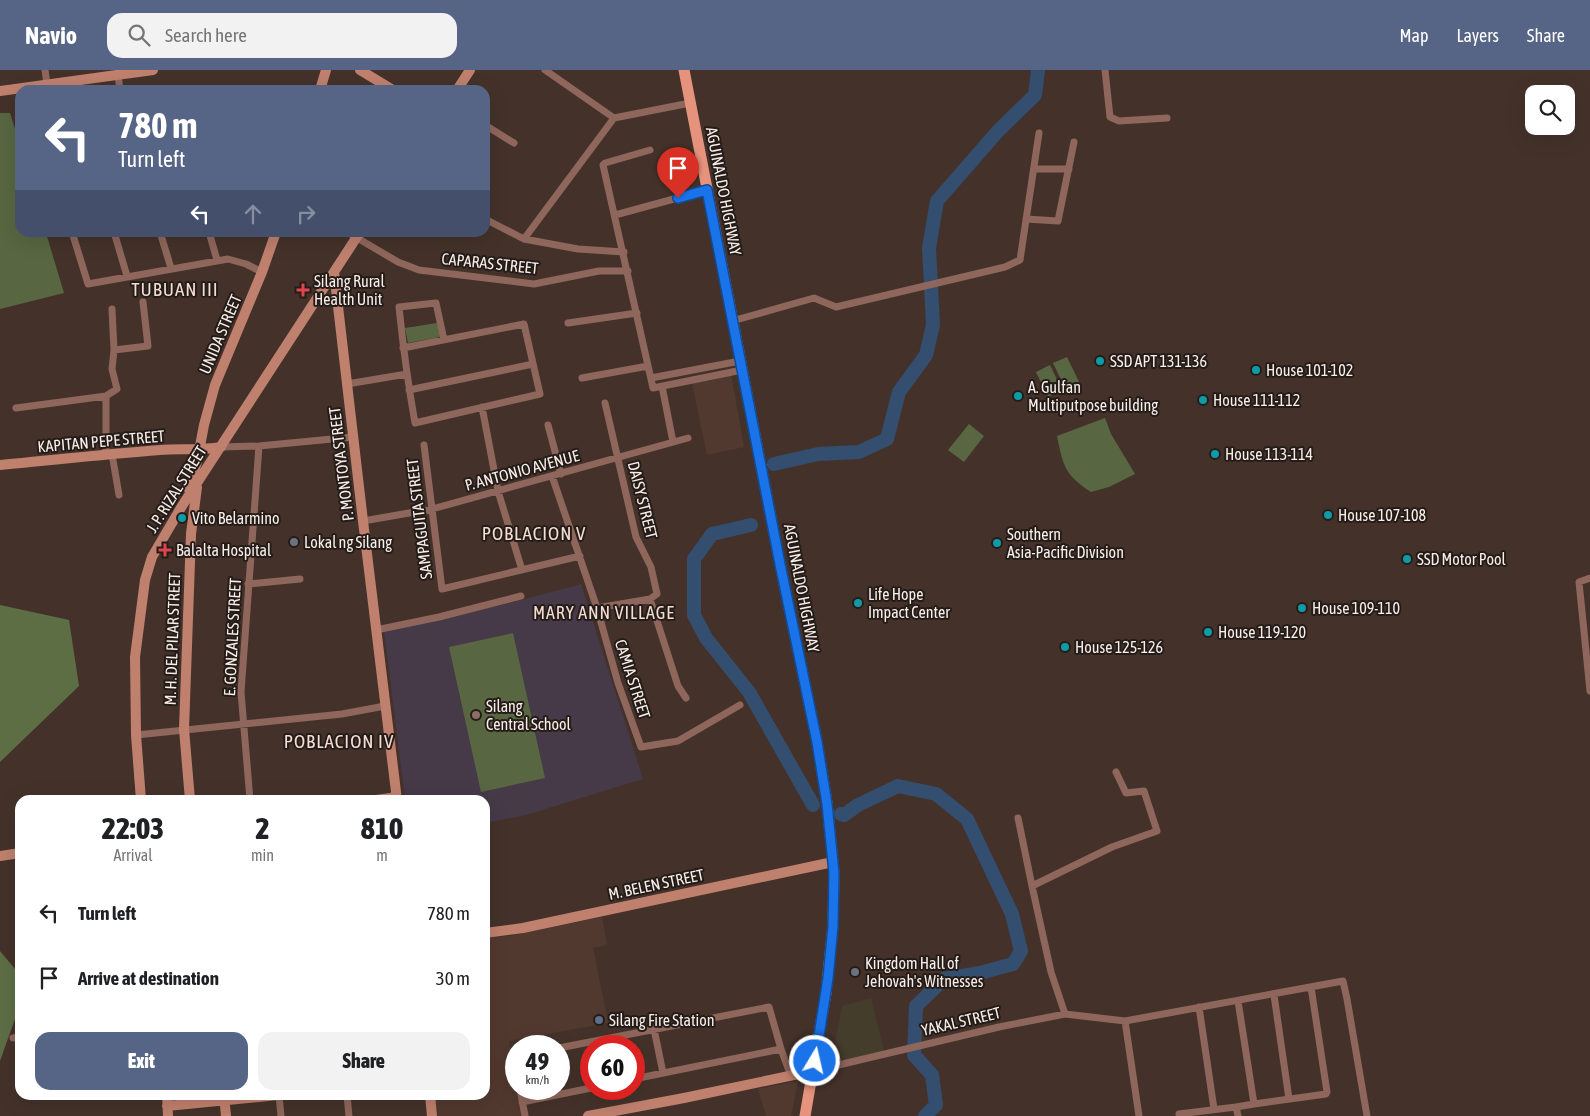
<!DOCTYPE html>
<style>
:root{--surface:#fff;--page:#f2f2f2;--text:#202124;--muted:#757577;--accent:#566486}
body{margin:0;font-family:"Asap Condensed",sans-serif;background:var(--page);color:var(--text);height:100vh;display:flex;flex-direction:column;font-size:19px;white-space:nowrap}
*{box-sizing:border-box;margin:0}
p{font-size:16px;color:var(--muted)}
.icon{flex:none;width:28px;height:28px;fill:none;stroke:currentColor;stroke-width:2;stroke-linecap:round;stroke-linejoin:round}
.map{position:relative;flex:1;overflow:hidden}
.sheet{position:absolute;left:15px;top:725px;width:475px;height:305px;display:flex;flex-direction:column;background:var(--surface);border-radius:15px;box-shadow:0 5px 20px #0002}
.sheet>*{flex:none}
.top-card{position:absolute;left:15px;top:15px;width:475px;height:152px;border-radius:15px;box-shadow:0 5px 20px #0002;background:#566486;color:#fff;overflow:hidden}
.controls{position:absolute;left:1525px;top:15px;display:grid;gap:10px}
.controls a{display:grid;place-items:center;width:50px;height:50px;border-radius:10px;background:var(--surface);box-shadow:0 5px 20px #0002;font-size:25px}
.speed{position:absolute;left:505px;top:965px;display:flex;gap:10px;font-size:25px;font-weight:700;text-align:center}
.speed>*{display:grid;place-content:center;width:65px;height:65px;border-radius:50%;background:var(--surface);box-shadow:0 5px 20px #0002;line-height:1}
.speed small{font-size:12px;font-weight:400}
.speed .limit{border:8px solid #d22;background:#fff;color:#111}
.pin{position:absolute;display:grid;place-items:center;width:42px;height:42px;color:#fff;margin:-51px -21px;border-radius:50% 50% 50% 0;rotate:-45deg;box-shadow:0 0 5px #0007}
.pin .icon{rotate:45deg}
.me{position:absolute;width:55px;margin:-28px;rotate:9deg;stroke-linejoin:round;filter:drop-shadow(0 0 4px #0008)}
.turn{display:flex;align-items:center;gap:18px;height:105px;padding:0 20px;font-size:22px}
.turn .icon{width:65px;height:65px;stroke-width:2.5}
.turn b{display:block;font-size:35px;line-height:42px}
.lanes{display:flex;align-items:center;height:48px;padding:0 20px;background:#0003;justify-content:center;gap:25px;direction:ltr}
.lanes .off{opacity:.35}
.eta{display:flex;justify-content:space-evenly;align-items:center;height:85px;text-align:center}
.eta b{font-size:30px;font-weight:800;line-height:35px}
.primary-button{display:flex;gap:10px;margin-top:auto;padding:10px 20px}
.primary-button a{flex:1;height:58px;border-radius:15px;background:var(--accent);color:#fff;font-size:20px;font-weight:800;line-height:58px;text-align:center}
.primary-button a+a{background:var(--page);color:var(--text)}
ul{padding:0;list-style:none}
li{display:flex;align-items:center;gap:15px;height:65px;padding:0 20px}
li div{flex:1}
li b{display:block;font-size:19px}
li em{font-style:normal}
header{display:flex;align-items:center;gap:30px;box-sizing:border-box;height:70px;padding:0 25px;background:var(--accent);color:#fff}
header strong{font-size:24px}
nav{display:flex;gap:28px;margin-inline-start:auto;font-size:18px}
.search{width:350px;height:45px;background:var(--page);display:flex;align-items:center;gap:12px;box-sizing:border-box;padding:0 18px;border-radius:15px;color:var(--muted);font-size:19px}
.map>svg:first-child{display:block}
</style>
<header>
<strong>Navio</strong>
<div class="search"><svg class="icon" aria-label="search" viewBox="0 0 24 24"><circle cx="10" cy="10" r="6"/><path d="M15 15l6 6"/></svg>Search here</div>
<nav><a>Map</a><a>Layers</a><a>Share</a></nav>
</header>
<div class="map">
<svg width="1590" height="1046" viewBox="0 0 1590 1046">
<rect width="100%" height="100%" fill="#44322a"/>
<path fill="#52392f" d="M 731,304 L 744,377 L 707,385 L 692,313 Z
M 602,847 L 607,875 L 593,878 L 608,953 L 509,971 L 516,1019 L 518,1019 L 523,1046 L 437,1046 L 434,1025 L 485,1025 L 485,868 L 510,866 Z
M 798,1011 L 791,1046 L 766,1046 L 758,1019 Z"/>
<path fill="#453d2c" d="M 871,928 L 884,981 L 831,994 L 842,936 Z"/>
<path fill="#463948" d="M 581,514 L 643,709 L 526,745 L 485,753 L 485,730 L 405,730 L 384,560 L 510,533 Z"/>
<path fill="#586742" d="M 0,43 L 10,43 L 20,75 L 20,162 L 46,163 L 64,223 L 0,239 Z
M 437,253 L 440,267 L 408,273 L 405,258 Z
M 1067,287 L 1079,312 L 1065,318 L 1053,293 Z
M 1050,295 L 1062,320 L 1048,327 L 1036,302 Z
M 1105,348 L 1111,364 L 1135,404 L 1109,417 L 1091,422 C 1065,405 1063,396 1057,366 Z
M 969,354 L 984,366 L 964,392 L 948,380 Z
M 513,563 L 545,708 L 481,722 L 449,577 Z"/>
<path fill="#5d6e45" d="M 0,535 L 69,550 L 79,616 L 0,692 Z
M 0,881 L 20,905 L 20,935 L 0,991 Z"/>
<g fill="none" stroke-linecap="round" stroke-linejoin="round">
<path stroke="#344e6f" stroke-width="14" d="M 774,394 L 818,384 L 859,382 L 887,369 L 899,322 L 926,285 L 933,255 L 929,178 L 937,131 L 998,61 L 1035,25 L 1038,0
M 751,455 L 712,464 L 694,489 L 694,545 L 706,568 L 749,622 L 813,735
M 841,744 L 844,745 L 858,735 L 898,716 L 936,724 L 967,749 L 1012,844 L 1021,881 L 1013,894 L 980,903 L 944,909 L 916,936 L 914,985 L 932,1005 L 936,1035 L 925,1046"/>
<path stroke="#8f665b" stroke-width="7" d="M 45,0 L 47,15
M 545,0 L 614,48
M 1105,0 L 1110,47 L 1119,51 L 1167,48
M 118,5 L 120,20
M 614,48 L 690,33
M 485,55 L 514,73
M 650,80 L 605,93 L 603,95 L 653,318 L 742,300
M 1034,99 L 1069,99
M 615,145 L 707,120
M 485,149 L 524,169 L 578,179 L 624,182
M 1026,149 L 1058,151 L 1074,72
M 72,162 L 88,214 L 228,189 L 246,194 L 262,202
M 114,162 L 127,206
M 160,162 L 171,198
M 209,162 L 217,190
M 347,162 L 398,192 L 419,200 L 534,214 L 599,201 L 628,201
M 524,169 L 614,48
M 732,251 L 814,228 L 836,237 L 1005,197 L 1020,190 L 1039,63
M 568,253 L 637,243
M 403,278 L 524,254 L 540,324 L 415,353 C 408,314 403,276 399,237 L 436,233 L 444,270
M 114,280 L 148,276 L 143,232
M 582,308 L 648,296
M 651,308 L 740,291
M 347,314 L 407,304
M 662,316 L 673,372
M 409,320 L 533,294
M 482,337 L 498,421 L 522,500
M 16,338 L 106,326
M 548,355 L 561,404
M 424,375 L 442,519 L 580,486
M 221,377 L 259,376 L 353,367
M 106,384 L 106,326 L 117,319 L 112,299 L 114,280 L 112,239
M 112,384 L 119,425
M 552,406 L 597,538 L 618,613 L 641,677 L 678,671 L 740,635
M 363,451 L 432,439 L 688,368
M 1590,508 L 1579,512 L 1590,621
M 248,514 L 300,509
M 650,529 L 678,616 L 686,628
M 597,538 L 650,529 L 657,524 L 651,497 L 636,467 L 605,333
M 376,560 L 439,547 L 521,526
M 136,665 L 342,644 L 385,636
M 250,730 L 241,622 L 259,376
M 1018,748 L 1032,816
M 1274,925 L 1289,1029
M 1238,931 L 1254,1034 L 1326,1024 L 1327,1022 L 1311,917
M 1199,937 L 1214,1039
M 1065,944 L 1051,902 L 1032,816 L 1112,777 L 1157,761 L 1144,721 L 1126,723 L 1116,702
M 1125,951 L 1139,1046
M 654,959 L 663,1003
M 13,968 L 20,967
M 559,978 L 769,937 L 781,979 L 791,1006
M 516,986 L 516,992
M 813,1001 L 999,957 L 1065,944 L 1125,951 L 1343,911 L 1347,929 L 1367,1046
M 634,1009 L 781,979
M 520,1019 L 525,1046
M 279,1025 L 281,1046
M 347,1025 L 349,1046
M 522,1032 L 591,1018
M 1179,1044 L 1236,1037
M 1238,1046 L 1236,1037 L 1254,1034"/>
<path stroke="#c0806e" stroke-width="10" d="M 360,0 L 393,20
M 320,20 L 326,0
M 457,20 L 470,0
M 0,21 L 153,0
M 334,202 L 363,451 L 397,730
M 0,395 C 53,390 107,384 160,380 C 180,378 201,381 221,377
M 188,418 L 197,392 L 204,355 L 215,315 L 262,202 L 276,162
M 141,730 L 136,665 L 135,587 L 145,510 L 152,487 L 182,436 L 360,162
M 190,730 L 184,659 L 191,464 L 197,417
M 376,730 L 397,727
M 0,786 L 20,783
M 485,863 L 523,858 L 833,792
M 167,1025 L 168,1046
M 224,1025 L 226,1046
M 430,1025 L 432,1046
M 167,1036 L 278,1025
M 588,1046 L 684,1028 L 813,1001"/>
<path stroke="#e5937c" stroke-width="11" d="M 684,0 L 780,494 L 817,672 L 827,733 L 834,803 L 833,856 L 826,923 L 805,1046"/>
</g>
<g fill="none" stroke-linecap="round" stroke-linejoin="round">
<g stroke="#114b97" stroke-width="12">
<path id="route" d="M 678,128 L 707,120 L 780,494 L 817,672 L 827,734 L 834,803 L 833,856 L 828,908 L 815,991"/>
</g>
<use href="#route" stroke="#1a73e8" stroke-width="9"/>
</g>
<g fill="#e0444e" stroke="#241c18" stroke-width="2">
<path d="M300.5 212.5h5v5h5v5h-5v5h-5v-5h-5v-5h5z"/>
<path d="M162.5 472.5h5v5h5v5h-5v5h-5v-5h-5v-5h5z"/>
</g>
<g fill="#0f9aa8" stroke="#241c18" stroke-width="2">
<circle cx="1100" cy="291" r="5"/>
<circle cx="1256" cy="300" r="5"/>
<circle cx="1018" cy="326" r="5"/>
<circle cx="1203" cy="330" r="5"/>
<circle cx="1215" cy="384" r="5"/>
<circle cx="1328" cy="445" r="5"/>
<circle cx="182" cy="448" r="5"/>
<circle cx="997" cy="473" r="5"/>
<circle cx="1407" cy="489" r="5"/>
<circle cx="858" cy="533" r="5"/>
<circle cx="1302" cy="538" r="5"/>
<circle cx="1208" cy="562" r="5"/>
<circle cx="1065" cy="577" r="5"/>
</g>
<g fill="#6b7280" stroke="#241c18" stroke-width="2">
<circle cx="294" cy="472" r="5"/>
<circle cx="855" cy="902" r="5"/>
</g>
<circle fill="#8d6e63" stroke="#241c18" stroke-width="2" cx="476" cy="645" r="5"/>
<circle fill="#5c6f8a" stroke="#241c18" stroke-width="2" cx="599" cy="950" r="5"/>
<g text-anchor="middle" stroke-width="4" stroke-linejoin="round" paint-order="stroke">
<g font-size="16" fill="#fbeeea" stroke="#241c18">
<text transform="translate(724 121) rotate(79)" y="6">AGUINALDO HIGHWAY</text>
<text transform="translate(490 193) rotate(6)" y="6">CAPARAS STREET</text>
<text transform="translate(220 264) rotate(-67)" y="6">UNIDA STREET</text>
<text transform="translate(101 371) rotate(-5)" y="6">KAPITAN PEPE STREET</text>
<text transform="translate(341 394) rotate(-97)" y="6">P. MONTOYA STREET</text>
<text transform="translate(522 400) rotate(-15)" y="6">P. ANTONIO AVENUE</text>
<text transform="translate(176 419) rotate(-58)" y="6">J. P. RIZAL STREET</text>
<text transform="translate(643 430) rotate(76)" y="6">DAISY STREET</text>
<text transform="translate(419 449) rotate(-97)" y="6">SAMPAGUITA STREET</text>
<text transform="translate(802 518) rotate(79)" y="6">AGUINALDO HIGHWAY</text>
<text transform="translate(232 567) rotate(-87)" y="6">E. GONZALES STREET</text>
<text transform="translate(172 569) rotate(-88)" y="6">M. H. DEL PILAR STREET</text>
<text transform="translate(633 609) rotate(72)" y="6">CAMIA STREET</text>
<text transform="translate(656 814) rotate(-12)" y="6">M. BELEN STREET</text>
<text transform="translate(961 951) rotate(-13)" y="6">YAKAL STREET</text>
</g>
<g font-size="16" fill="#fbeeea" stroke="#241c18" text-anchor="start">
<text x="314" y="217">Silang Rural<tspan x="314" dy="18">Health Unit</tspan></text>
<text x="1110" y="297">SSD APT 131-136</text>
<text x="1266" y="306">House 101-102</text>
<text x="1028" y="323">A. Gulfan<tspan x="1028" dy="18">Multiputpose building</tspan></text>
<text x="1213" y="336">House 111-112</text>
<text x="1225" y="390">House 113-114</text>
<text x="1338" y="451">House 107-108</text>
<text x="192" y="454">Vito Belarmino</text>
<text x="1007" y="470">Southern<tspan x="1007" dy="18">Asia-Pacific Division</tspan></text>
<text x="304" y="478">Lokal ng Silang</text>
<text x="176" y="486">Balalta Hospital</text>
<text x="1417" y="495">SSD Motor Pool</text>
<text x="868" y="530">Life Hope<tspan x="868" dy="18">Impact Center</tspan></text>
<text x="1312" y="544">House 109-110</text>
<text x="1218" y="568">House 119-120</text>
<text x="1075" y="583">House 125-126</text>
<text x="486" y="642">Silang<tspan x="486" dy="18">Central School</tspan></text>
<text x="865" y="899">Kingdom Hall of<tspan x="865" dy="18">Jehovah's Witnesses</tspan></text>
<text x="609" y="956">Silang Fire Station</text>
</g>
<g font-size="18" letter-spacing="1" fill="#f5ddd3" stroke="#241c18">
<text x="604" y="549">MARY ANN VILLAGE</text>
</g>
<g font-size="19" letter-spacing="1" fill="#f5ddd3" stroke="#241c18">
<text x="175" y="226">TUBUAN III</text>
<text x="534" y="470">POBLACION V</text>
<text x="339" y="678">POBLACION IV</text>
</g>
</g>
</svg>
<div class="controls">
<a><svg class="icon" aria-label="search" viewBox="0 0 24 24"><circle cx="10" cy="10" r="6"/><path d="M15 15l6 6"/></svg></a>
</div>
<div class="speed"><div>49<small>km/h</small></div><div class="limit">60</div></div>
<div class="pin" style="left:678px;top:128px;background:#d93025"><svg class="icon" aria-label="arrive" viewBox="0 0 24 24"><path d="M6 21V4h12l-3 4 3 4H6"/></svg></div>
<svg class="me" style="left:815px;top:991px" viewBox="-20 -20 40 40"><circle r="17" fill="#1a73e8" stroke="#fff" stroke-width="3"/><path d="M0-11L8 9 0 5-8 9z" fill="#fff"/></svg>
<div class="top-card">
<div class="turn"><svg class="icon" aria-label="left" viewBox="0 0 24 24"><path d="M17 20v-9H6M10 6l-5 5 5 5"/></svg><div><b>780 m</b>Turn left</div></div>
<div class="lanes"><svg class="icon" aria-label="left" viewBox="0 0 24 24"><path d="M17 20v-9H6M10 6l-5 5 5 5"/></svg><svg class="icon off" aria-label="ahead" viewBox="0 0 24 24"><path d="M12 20V5M6 11l6-6 6 6"/></svg><svg class="icon off" aria-label="right" viewBox="0 0 24 24"><path d="M7 20v-9h11M14 6l5 5-5 5"/></svg></div>
</div>
<section class="sheet">
<div class="eta">
<div><b>22:03</b><p>Arrival</p></div>
<div><b>2</b><p>min</p></div>
<div><b>810</b><p>m</p></div>
</div>
<ul>
<li><svg class="icon" aria-label="left" viewBox="0 0 24 24"><path d="M17 20v-9H6M10 6l-5 5 5 5"/></svg><div><b>Turn left</b></div><em>780 m</em></li>
<li><svg class="icon" aria-label="arrive" viewBox="0 0 24 24"><path d="M6 21V4h12l-3 4 3 4H6"/></svg><div><b>Arrive at destination</b></div><em>30 m</em></li>
</ul>
<div class="primary-button"><a>Exit</a><a>Share</a></div>
</section>
</div>
